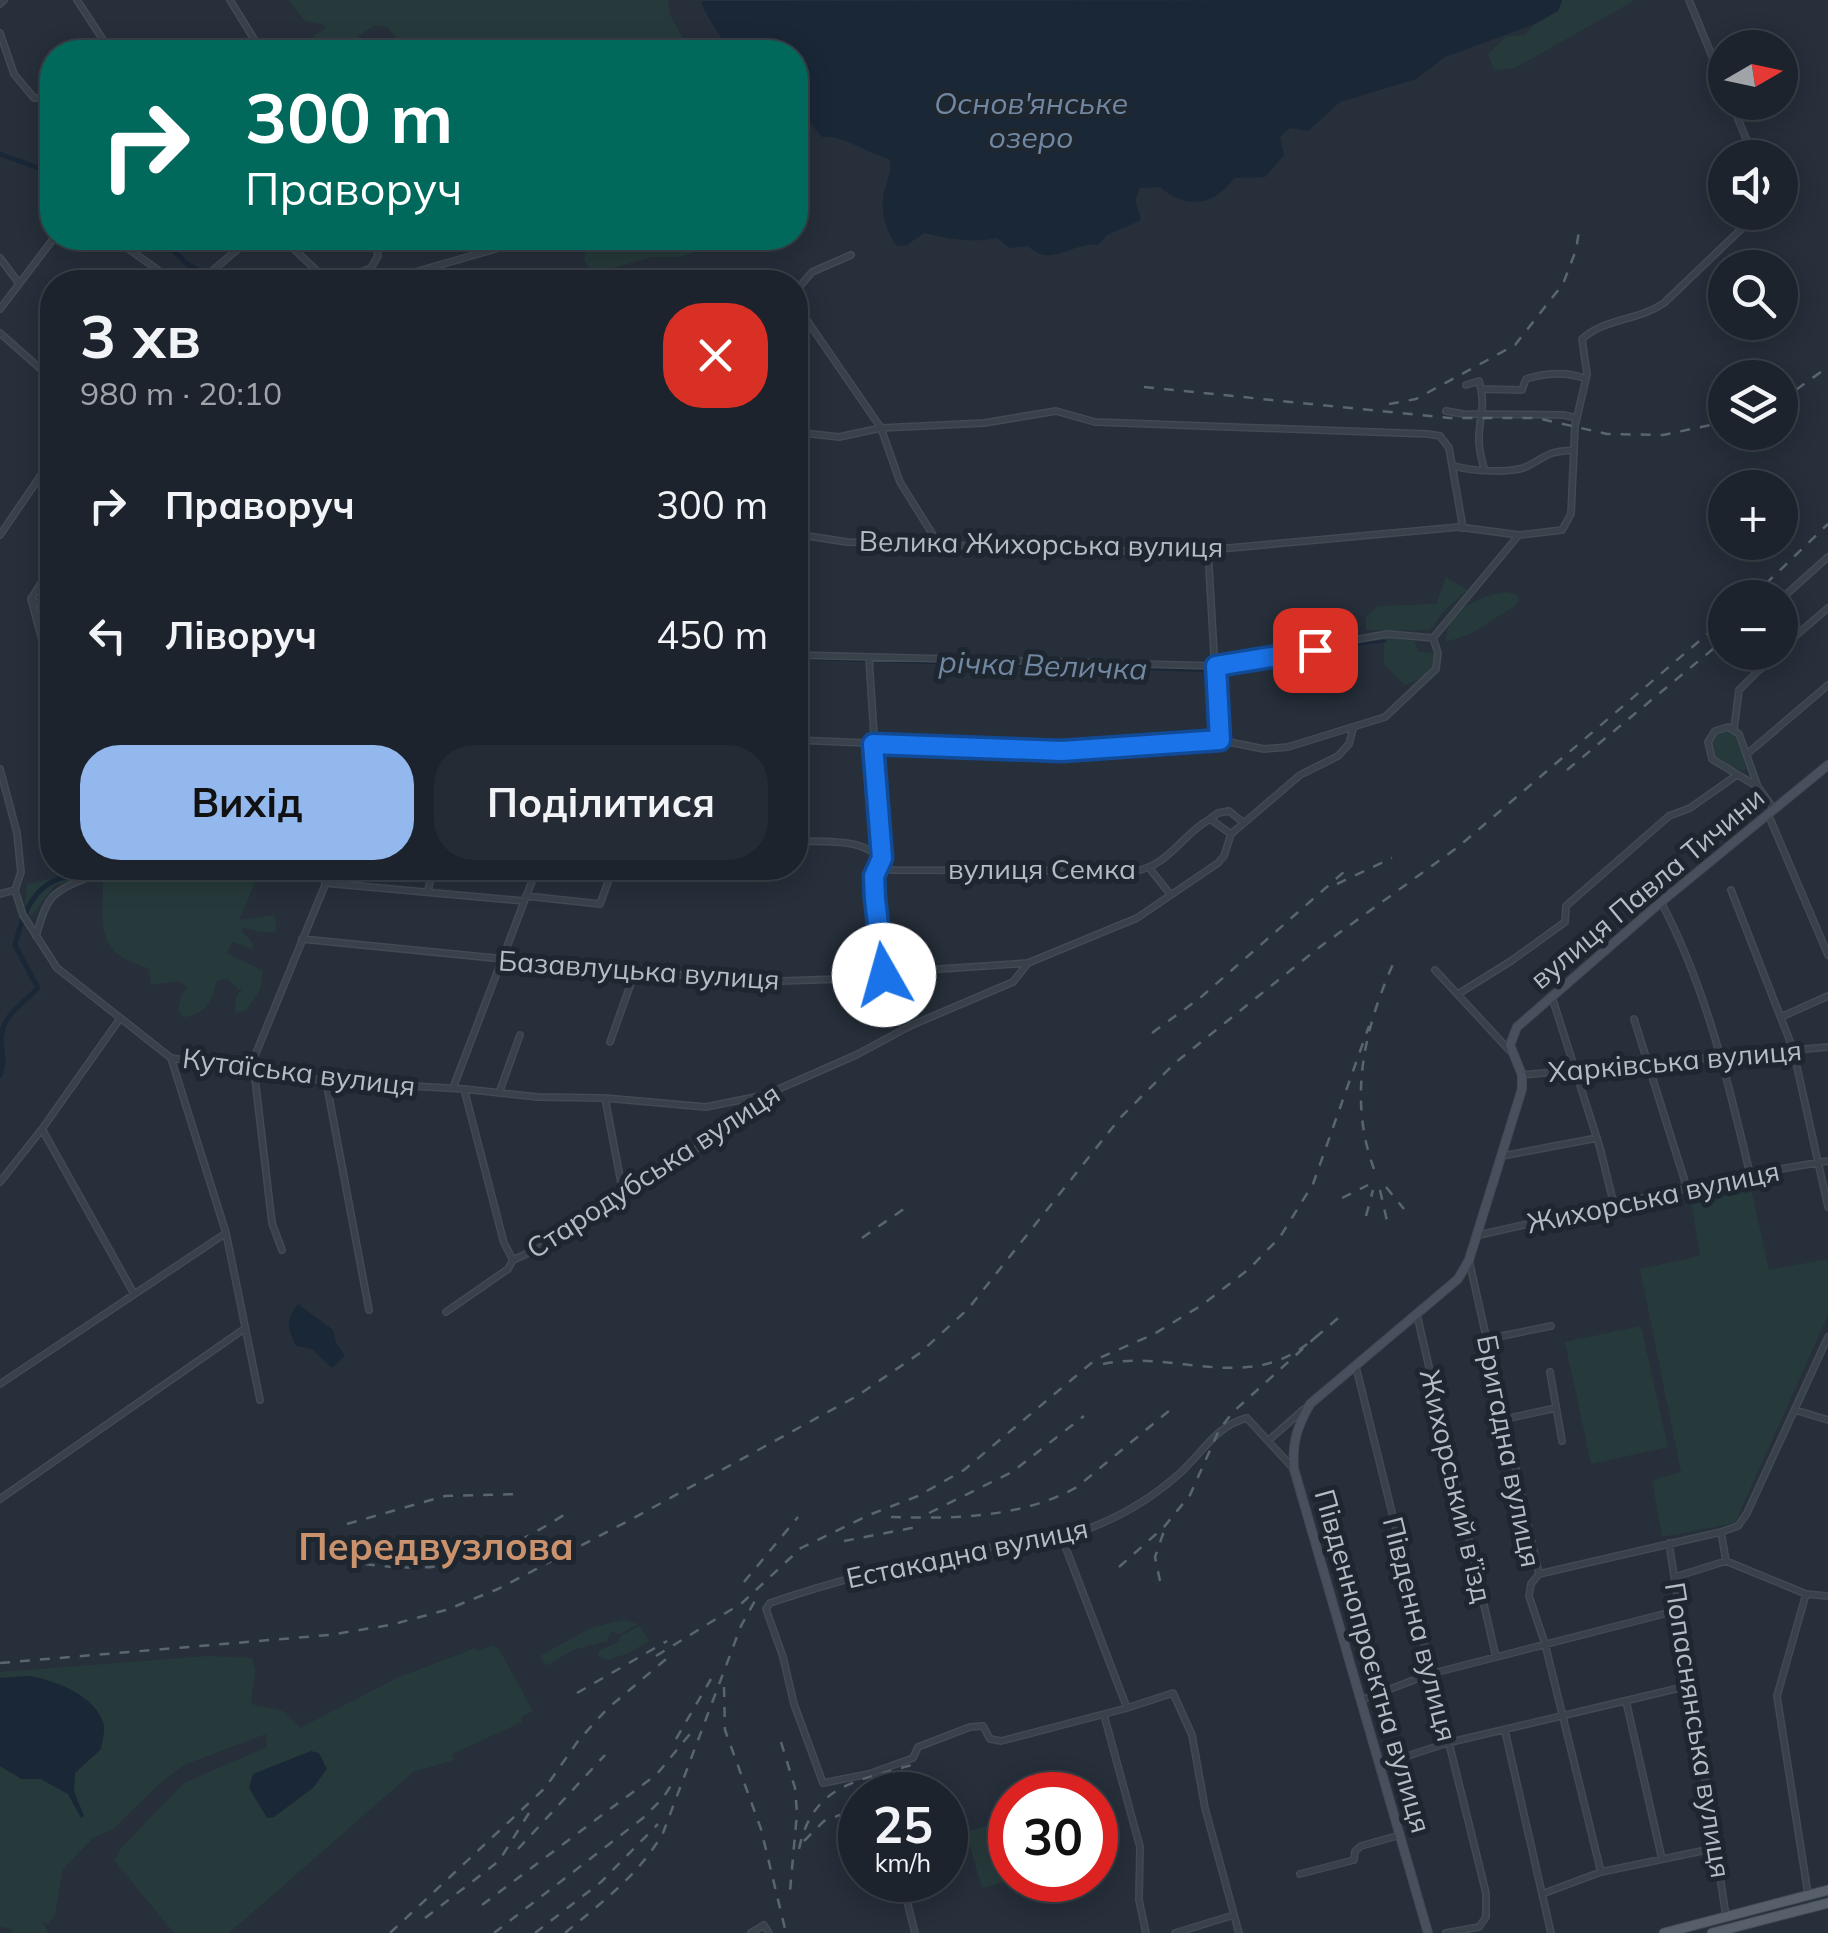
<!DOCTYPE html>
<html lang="uk">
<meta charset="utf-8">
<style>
:root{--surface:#1c232c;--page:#252b34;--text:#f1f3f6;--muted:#a0a4a9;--line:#3a4048;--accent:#92b8ed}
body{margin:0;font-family:Mulish,sans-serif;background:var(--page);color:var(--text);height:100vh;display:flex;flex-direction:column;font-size:38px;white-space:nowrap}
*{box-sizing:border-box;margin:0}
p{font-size:32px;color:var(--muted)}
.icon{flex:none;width:55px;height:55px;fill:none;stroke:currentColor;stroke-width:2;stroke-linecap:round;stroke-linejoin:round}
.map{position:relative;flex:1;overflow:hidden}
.details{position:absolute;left:40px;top:270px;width:768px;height:610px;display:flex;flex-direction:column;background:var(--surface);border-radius:40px;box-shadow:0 5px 25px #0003,0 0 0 2px var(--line)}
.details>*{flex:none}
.guide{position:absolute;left:40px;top:40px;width:768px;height:210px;border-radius:40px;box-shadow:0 5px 25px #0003,0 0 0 2px var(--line);background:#00695c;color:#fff;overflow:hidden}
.needle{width:65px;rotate:81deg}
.controls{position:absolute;left:1708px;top:30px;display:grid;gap:20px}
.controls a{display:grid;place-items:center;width:90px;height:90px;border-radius:50%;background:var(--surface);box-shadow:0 5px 25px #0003,0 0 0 2px var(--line);font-size:50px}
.speed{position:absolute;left:838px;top:1772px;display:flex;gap:20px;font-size:50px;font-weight:700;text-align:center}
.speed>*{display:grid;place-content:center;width:130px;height:130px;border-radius:50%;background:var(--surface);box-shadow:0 5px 25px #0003,0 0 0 2px var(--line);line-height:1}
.speed small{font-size:25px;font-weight:400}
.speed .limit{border:15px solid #d22;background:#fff;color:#111}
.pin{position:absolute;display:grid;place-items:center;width:85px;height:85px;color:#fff;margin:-42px;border-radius:20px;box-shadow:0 5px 15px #0006}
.me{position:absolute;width:110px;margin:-55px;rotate:353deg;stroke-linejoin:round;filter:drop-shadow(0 0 8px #0008)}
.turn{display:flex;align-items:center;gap:35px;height:210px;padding:0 40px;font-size:45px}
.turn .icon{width:130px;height:130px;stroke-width:2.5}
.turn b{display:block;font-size:70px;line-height:85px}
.round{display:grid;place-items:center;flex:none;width:105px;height:105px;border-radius:40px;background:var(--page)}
.head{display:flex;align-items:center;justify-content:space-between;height:170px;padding:0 40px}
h1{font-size:60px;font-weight:700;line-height:75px}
.primary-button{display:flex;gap:20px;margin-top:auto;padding:20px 40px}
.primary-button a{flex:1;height:115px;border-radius:40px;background:var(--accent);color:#111;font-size:40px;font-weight:700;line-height:115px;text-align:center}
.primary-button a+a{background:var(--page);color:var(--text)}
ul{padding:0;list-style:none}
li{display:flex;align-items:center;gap:30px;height:130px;padding:0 40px}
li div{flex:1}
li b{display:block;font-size:38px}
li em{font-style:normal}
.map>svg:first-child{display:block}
</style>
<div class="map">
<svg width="1828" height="1933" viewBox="0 0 1828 1933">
<rect width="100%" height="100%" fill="#262f3a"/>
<path fill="#273a3b" d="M 288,0 L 668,0 L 670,15 L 691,52 L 414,52 L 412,39 L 400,42 L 387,27 L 375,25 L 359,36 L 357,52 L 317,52 L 313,42 L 315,35 L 326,28 L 322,24 L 305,21 Z
M 1562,0 L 1635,0 L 1515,68 L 1494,70 L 1488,54 L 1506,37 L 1525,35 L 1535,24 L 1558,11 Z
M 587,238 L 765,238 L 742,249 L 704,249 L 681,257 L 652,257 L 603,271 L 590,271 L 584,260 Z
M 1446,577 L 1467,590 L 1443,612 L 1430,630 L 1366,630 L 1366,617 L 1378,606 L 1436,604 Z
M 1506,592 L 1516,594 L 1519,600 L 1515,606 L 1470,634 L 1446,642 C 1445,611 1479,596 1506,592 Z
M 1384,637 L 1414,641 L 1419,652 L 1434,653 L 1434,664 L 1422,678 L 1405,685 L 1384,664 Z
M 1725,730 L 1735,736 L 1747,769 L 1743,771 C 1725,763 1707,760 1713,737 Z
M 104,868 L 261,868 L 239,920 L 275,915 L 276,931 L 267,933 L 243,928 L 241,930 L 253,944 L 252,949 L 233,942 L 226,953 L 263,971 L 260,990 L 246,1011 L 235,1013 L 236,996 L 243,988 L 238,989 L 227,978 L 216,982 C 214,1000 203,1016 184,1017 L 178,1011 L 181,996 L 187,988 L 179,981 L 151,985 L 148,968 C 94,952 103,927 103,879 L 77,879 L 54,886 L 31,917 L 25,904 L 27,884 Z
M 1750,1184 L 1769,1270 L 1828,1259 L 1828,1315 L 1735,1523 L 1662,1537 L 1652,1480 L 1681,1472 L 1640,1269 L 1700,1256 L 1690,1195 Z
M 1641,1326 L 1668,1447 L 1591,1464 L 1565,1342 Z
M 623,1620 L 638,1624 L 620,1634 L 611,1632 L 607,1641 L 573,1650 L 546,1666 L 540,1656 L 591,1628 Z
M 640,1626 L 649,1641 L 629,1653 L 608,1660 L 598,1656 L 599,1650 L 619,1642 L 620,1636 Z
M 493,1645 L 499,1649 L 533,1711 L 521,1717 L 522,1722 L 452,1754 L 454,1760 L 413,1772 L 229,1933 L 174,1933 L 114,1860 L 122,1847 L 184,1783 L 267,1747 L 266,1734 L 184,1765 L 157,1786 L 113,1829 L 94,1837 L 63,1869 L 55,1915 L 48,1924 L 42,1922 L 49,1933 L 12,1933 L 12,1929 L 0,1927 L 0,1766 L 21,1779 L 41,1779 L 68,1794 L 82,1817 L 74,1791 L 75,1772 L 101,1749 L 30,1676 L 0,1678 L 0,1672 L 208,1656 L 252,1658 L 255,1671 L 251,1704 L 283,1711 L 300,1728 L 399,1677 L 476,1648 L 477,1651 Z
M 997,1823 L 1010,1880 L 982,1888 L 966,1832 Z"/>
<path fill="#1a2737" d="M 1562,0 L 1558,11 L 1535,24 L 1445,57 L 1416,79 L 1340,102 L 1308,131 L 1290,128 L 1280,137 L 1284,155 L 1265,177 L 1234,178 C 1214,207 1185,209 1160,187 L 1140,188 L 1135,200 L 1141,220 L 1107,235 L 1098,245 C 1073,241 1052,269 1028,246 L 1010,248 L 997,238 C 972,243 948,239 924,233 L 907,245 L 897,246 C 888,235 881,214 883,199 C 884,185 894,172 889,159 C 867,153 843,135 822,137 C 794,106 795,93 795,52 L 727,52 C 721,31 707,21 701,1 Z
M 298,1304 L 333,1330 L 336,1343 L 345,1356 L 332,1368 L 312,1349 L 296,1346 C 288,1329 285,1320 298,1304 Z
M 30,1676 C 56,1681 96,1695 104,1725 C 105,1732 102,1742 101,1749 L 75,1773 L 74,1791 L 84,1816 L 81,1818 L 68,1794 L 41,1779 L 22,1779 L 0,1766 L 0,1678 Z
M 311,1751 L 319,1753 L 327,1769 L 313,1788 L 274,1817 L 267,1818 L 249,1788 L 253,1774 Z"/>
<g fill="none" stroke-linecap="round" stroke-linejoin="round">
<path stroke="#1a2737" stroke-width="2.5" d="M 795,658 L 865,661
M 874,661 L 1212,671
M 1220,671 L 1317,657 L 1341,646 L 1385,641"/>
<path stroke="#1a2737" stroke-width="5" d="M 0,154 L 52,173
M 161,238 L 187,264 L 221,282
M 0,1075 C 5,1063 2,1055 1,1042 C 0,1017 22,1004 38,988 L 15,945 C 22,916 34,882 67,877 C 84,875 101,875 116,868"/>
<g stroke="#424a54" stroke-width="8">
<path id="street" d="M 77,0 L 111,52
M 230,0 L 262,52
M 1689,0 L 1725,88
M 0,4 L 4,0
M 0,33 L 14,74 L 34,98 L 52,97
M 1731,102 L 1754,158
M 113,238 L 175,282
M 282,238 L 329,282
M 0,258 L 18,282
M 355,277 L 384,281 L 509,245
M 199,282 L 251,238
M 336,282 L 371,268 L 378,256 L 374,238
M 795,292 L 812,272 L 851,255
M 795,303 L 881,428 L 900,482 L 938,543
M 0,309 L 54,238
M 0,333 L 52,379
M 1466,385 L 1479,381 C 1487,407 1478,418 1479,442 C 1479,450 1482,460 1484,468
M 1481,389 L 1522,390 L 1526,379 C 1546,373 1566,371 1586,379
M 1446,411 L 1463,414 L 1564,415 L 1576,418
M 795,432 L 839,437 L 881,428 L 984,423 L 1056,411 L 1095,422 L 1428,434 L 1440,436 L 1449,448 L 1463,528
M 1454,466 C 1471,471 1512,474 1528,466 C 1550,454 1547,452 1574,450
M 795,534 L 847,542 L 1127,551 L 1208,550 L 1459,527 L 1519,535 L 1562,530 L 1571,514 L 1575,426 L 1587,374 L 1582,339 C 1605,318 1638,321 1664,303 L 1759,212
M 0,535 L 52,459
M 1208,550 L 1219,740
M 52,566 L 31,599 L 52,677
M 31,599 L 52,612
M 1780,600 L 1828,557
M 1433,638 L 1518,536
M 1780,649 L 1828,608
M 1747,652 L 1761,669
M 795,655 L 1216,666 L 1315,651 L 1337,643 L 1387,634 L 1433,638
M 869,658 L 882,858 C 867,894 879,937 884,975
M 1734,729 L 1739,690 L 1777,652
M 795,740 L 1062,751 L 1188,740 L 1219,740 L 1264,749 L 1288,747 L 1385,717 L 1436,669 L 1438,653 L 1433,638
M 1747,754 L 1828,685
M 0,769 L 17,833 L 21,872 L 15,890 L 23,915 L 57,968 L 171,1058 L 326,1081 L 464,1089 L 538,1097 L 605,1098 L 706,1107 L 765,1095
M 1758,787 L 1712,759 L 1708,742 L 1715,731 L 1728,727 L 1739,734 L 1758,787 L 1774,809
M 1768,814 L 1828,955
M 1210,819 L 1218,813 L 1229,811 L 1244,823
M 1231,834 L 1300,775 L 1338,756 L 1349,744 L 1353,729
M 795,841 C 827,842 872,836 887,869 L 893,870 L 1134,871 C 1168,867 1182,834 1210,819 L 1231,834
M 1150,869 L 1170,894
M 325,883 L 524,901
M 1731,890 L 1793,1049 L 1828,1207
M 428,891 L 433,868
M 0,894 L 15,890
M 526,896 L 600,904 L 613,868
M 1661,902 C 1706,987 1728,1081 1750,1174
M 36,936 C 47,900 48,893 84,879 L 83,868
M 302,939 L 635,972 L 781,981 L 870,978 L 896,972 L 1028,963 L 1137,918 L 1218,863 L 1224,856 L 1231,834
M 1435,970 L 1510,1051
M 1458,994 L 1511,961 L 1565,922 L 1566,906 L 1669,816 L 1690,808 L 1737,775
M 1552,997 L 1600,1148 L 1614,1205
M 1781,1017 L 1828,996
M 1634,1019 L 1687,1188
M 610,1042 L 635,972
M 171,1058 L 226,1233 L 260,1400
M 249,1070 L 332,868
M 254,1070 L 272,1223 L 282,1250
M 1522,1075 L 1828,1047
M 326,1081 L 369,1310
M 453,1088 L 537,868
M 464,1089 L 504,1243 L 513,1260
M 499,1093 L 520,1035
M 605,1098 L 623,1193
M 42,1129 L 133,1292
M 1502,1156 L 1597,1138
M 0,1182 L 42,1129 L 119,1020
M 1479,1235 L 1750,1174 L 1828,1161
M 1469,1260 L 1539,1574 L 1531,1584 L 1529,1596 L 1545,1644 L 1601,1872
M 446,1312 L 508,1269 L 513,1260 L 563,1237 L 608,1198 L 648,1181 L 704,1144 L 750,1111 L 765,1095 L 856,1055 L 912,1025 L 1013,982 L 1028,963
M 1417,1315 L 1496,1657
M 1487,1339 L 1551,1326
M 1356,1367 L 1486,1893 L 1486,1917 L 1479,1927 L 1446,1933
M 1550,1372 L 1562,1441
M 0,1384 L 226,1233
M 1795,1410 L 1828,1420
M 1505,1419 L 1556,1408
M 1268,1441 L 1304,1409
M 0,1499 L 244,1329
M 1062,1538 L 1127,1708 L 1173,1693 L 1192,1735 L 1205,1808 L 1239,1933
M 1669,1543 L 1726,1916
M 1726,1561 L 1721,1532 L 1738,1526 L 1747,1513 L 1828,1337
M 1539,1574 L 1721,1532
M 1675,1577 L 1726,1561 L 1806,1594 L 1828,1596
M 1806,1594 L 1777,1696 L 1808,1894
M 1361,1700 L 1430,1674 L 1679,1610
M 1626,1701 L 1662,1859
M 1127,1708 L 1001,1741 L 990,1739 L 983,1726 L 970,1727 L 918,1747 L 913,1758 L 869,1774 L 823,1783 L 794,1704 L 783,1657 L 766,1609 L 770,1603 C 835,1581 901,1564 968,1551 C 1011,1542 1054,1543 1095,1526 C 1125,1514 1154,1496 1179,1474 C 1202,1454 1216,1425 1247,1418 L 1292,1467
M 1104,1715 L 1140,1847 L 1139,1900 L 1146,1933
M 1505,1731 L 1551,1933
M 1380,1765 L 1447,1743 L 1692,1685
M 1300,1874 L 1354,1860 L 1355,1851 L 1361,1846 L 1400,1835
M 1542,1894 L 1601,1872 L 1716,1848
M 908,1905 L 915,1933
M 751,1933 L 764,1925 L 769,1933
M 1175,1933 L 1234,1915"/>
</g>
<g stroke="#424a54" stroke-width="10">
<path id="secondary" d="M 1428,1933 L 1294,1469 C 1292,1442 1297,1427 1310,1404 L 1458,1279 L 1469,1260 L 1522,1089 L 1522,1075 L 1510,1045 L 1517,1027 L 1661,902 L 1828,765"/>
</g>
<g stroke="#424a54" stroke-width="11">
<path id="primary" d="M 1664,1933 L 1828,1890
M 1712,1933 L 1828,1903"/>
</g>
<use href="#street" stroke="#39414b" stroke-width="5"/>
<use href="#secondary" stroke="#48505d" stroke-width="8"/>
<use href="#primary" stroke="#57606a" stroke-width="9"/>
<path stroke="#5b6571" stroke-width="2.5" stroke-dasharray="10 10" stroke-linecap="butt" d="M 1144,387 L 1449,418 L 1537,418 L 1607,434 L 1663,435 L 1725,422
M 1780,401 L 1828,367
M 1389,404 L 1416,399 L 1515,345 L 1563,284 L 1576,250 L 1579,231
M 1751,598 L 1828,524
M 1567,770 L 1725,639
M 1337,884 L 1392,858
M 1152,1033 L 1200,998 L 1345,871
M 1374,1169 C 1348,1099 1364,1030 1393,964
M 1386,1187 L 1404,1209
M 1380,1190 L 1387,1221
M 1342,1198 L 1368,1185
M 1366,1216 L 1373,1190
M 862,1238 L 908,1206
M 1103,1364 C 1165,1350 1235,1387 1294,1353 C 1312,1342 1327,1327 1343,1314
M 929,1513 L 1012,1472 L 1084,1416
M 891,1517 C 953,1519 1022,1518 1077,1487 L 1170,1410
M 347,1524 L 445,1496 L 522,1494
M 844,1541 L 917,1527
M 345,1561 C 443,1577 484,1565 567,1513
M 1119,1567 L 1164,1527 L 1190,1495 L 1219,1430 L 1233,1412 L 1318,1335
M 1160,1581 L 1155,1557 L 1164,1531
M 744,1582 L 798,1517
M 656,1656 L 742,1603 L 801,1548 L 869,1515 L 918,1496 L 964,1470 L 1095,1360 L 1154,1334 L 1202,1305 L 1249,1269 L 1280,1237 L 1313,1184 L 1369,1026
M 0,1663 L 329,1635 L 390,1625 L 446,1610 L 498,1589 L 630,1520 L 857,1396 L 920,1353 L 968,1309 L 1120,1118 L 1175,1063 L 1317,949 L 1458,847 L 1725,619
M 724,1687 L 725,1730 L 761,1829 L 786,1933
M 577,1693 L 667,1641
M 676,1739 L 711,1679
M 781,1742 L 795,1788 L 797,1813 L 790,1891
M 804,1841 L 824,1821 L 845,1813
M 518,1849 L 605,1755
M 799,1849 C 813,1783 859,1781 915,1764
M 482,1905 L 657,1774 L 694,1729
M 425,1918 L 499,1861 L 529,1813
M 390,1933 L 545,1788 L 578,1741 L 607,1709 L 672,1654
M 494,1933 L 643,1818 L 663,1798 L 675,1779
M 535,1933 L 601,1882 L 658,1824
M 565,1933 C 601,1903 639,1875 663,1833 L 741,1626 L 757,1597"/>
</g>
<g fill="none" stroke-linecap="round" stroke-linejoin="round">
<g stroke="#114b97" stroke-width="25">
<path id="route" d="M 884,975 L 875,899 L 874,876 L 882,858 L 873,744 L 1062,751 L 1220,740 L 1216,666 L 1315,650"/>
</g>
<use href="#route" stroke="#1a73e8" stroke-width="18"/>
</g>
<g text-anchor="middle" stroke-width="10" stroke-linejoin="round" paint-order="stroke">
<g font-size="28" fill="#b5bcc6" stroke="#1e2630">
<text transform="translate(1041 544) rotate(1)" y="10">Велика Жихорська вулиця</text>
<text x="1042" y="879">вулиця Семка</text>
<text transform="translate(1647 888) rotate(-40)" y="10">вулиця Павла Тичини</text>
<text transform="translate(639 970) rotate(4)" y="10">Базавлуцька вулиця</text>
<text transform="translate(1675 1061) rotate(-5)" y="10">Харківська вулиця</text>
<text transform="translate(299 1072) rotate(7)" y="10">Кутаїська вулиця</text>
<text transform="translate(653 1171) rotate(-33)" y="10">Стародубська вулиця</text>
<text transform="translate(1653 1197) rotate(-12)" y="10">Жихорська вулиця</text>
<text transform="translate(1509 1451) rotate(79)" y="10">Бригадна вулиця</text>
<text transform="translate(1456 1486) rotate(77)" y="10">Жихорський в’їзд</text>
<text transform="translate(967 1553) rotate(-12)" y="10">Естакадна вулиця</text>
<text transform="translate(1420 1629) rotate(76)" y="10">Південна вулиця</text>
<text transform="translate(1373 1661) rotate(74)" y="10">Південнопроєктна вулиця</text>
<text transform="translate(1698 1730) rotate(81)" y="10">Попаснянська вулиця</text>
</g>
<g font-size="30" font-style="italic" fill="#7187a2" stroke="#1e2630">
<text x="1031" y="114">Основ'янське<tspan x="1031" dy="34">озеро</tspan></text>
<text transform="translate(1043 666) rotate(2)" y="10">річка Величка</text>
</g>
<g font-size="38" font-weight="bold" fill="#ca926c" stroke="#1e2630">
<text x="436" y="1560">Передвузлова</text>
</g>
</g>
</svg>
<div class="controls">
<a><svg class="needle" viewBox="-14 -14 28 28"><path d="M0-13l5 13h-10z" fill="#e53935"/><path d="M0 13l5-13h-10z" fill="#a0a4a9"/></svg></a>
<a><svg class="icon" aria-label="sound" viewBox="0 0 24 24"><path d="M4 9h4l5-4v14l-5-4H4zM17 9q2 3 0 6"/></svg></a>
<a><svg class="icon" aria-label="search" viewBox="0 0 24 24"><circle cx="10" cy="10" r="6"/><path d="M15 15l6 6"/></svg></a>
<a><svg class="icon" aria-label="layers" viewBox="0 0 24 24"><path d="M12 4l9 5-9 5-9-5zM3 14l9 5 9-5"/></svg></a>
<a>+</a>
<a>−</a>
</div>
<div class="speed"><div>25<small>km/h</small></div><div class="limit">30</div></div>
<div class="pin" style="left:1315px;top:650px;background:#d93025"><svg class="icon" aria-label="arrive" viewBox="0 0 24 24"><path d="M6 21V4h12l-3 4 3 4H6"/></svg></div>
<svg class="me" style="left:884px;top:975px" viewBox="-20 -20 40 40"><circle r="19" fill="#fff"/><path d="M0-13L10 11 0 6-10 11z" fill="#1a73e8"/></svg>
<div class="guide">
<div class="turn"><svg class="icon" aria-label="right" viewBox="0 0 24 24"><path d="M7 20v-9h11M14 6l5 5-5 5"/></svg><div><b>300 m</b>Праворуч</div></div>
</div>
<section class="details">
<div class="head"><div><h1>3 хв</h1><p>980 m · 20:10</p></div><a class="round" style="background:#d93025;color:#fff"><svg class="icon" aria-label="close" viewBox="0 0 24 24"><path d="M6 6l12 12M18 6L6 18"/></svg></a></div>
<ul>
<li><svg class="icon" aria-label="right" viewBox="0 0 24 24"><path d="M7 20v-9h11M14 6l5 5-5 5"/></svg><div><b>Праворуч</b></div><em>300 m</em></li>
<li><svg class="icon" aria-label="left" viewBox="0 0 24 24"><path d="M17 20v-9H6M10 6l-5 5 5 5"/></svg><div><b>Ліворуч</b></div><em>450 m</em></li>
</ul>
<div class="primary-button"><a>Вихід</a><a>Поділитися</a></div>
</section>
</div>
